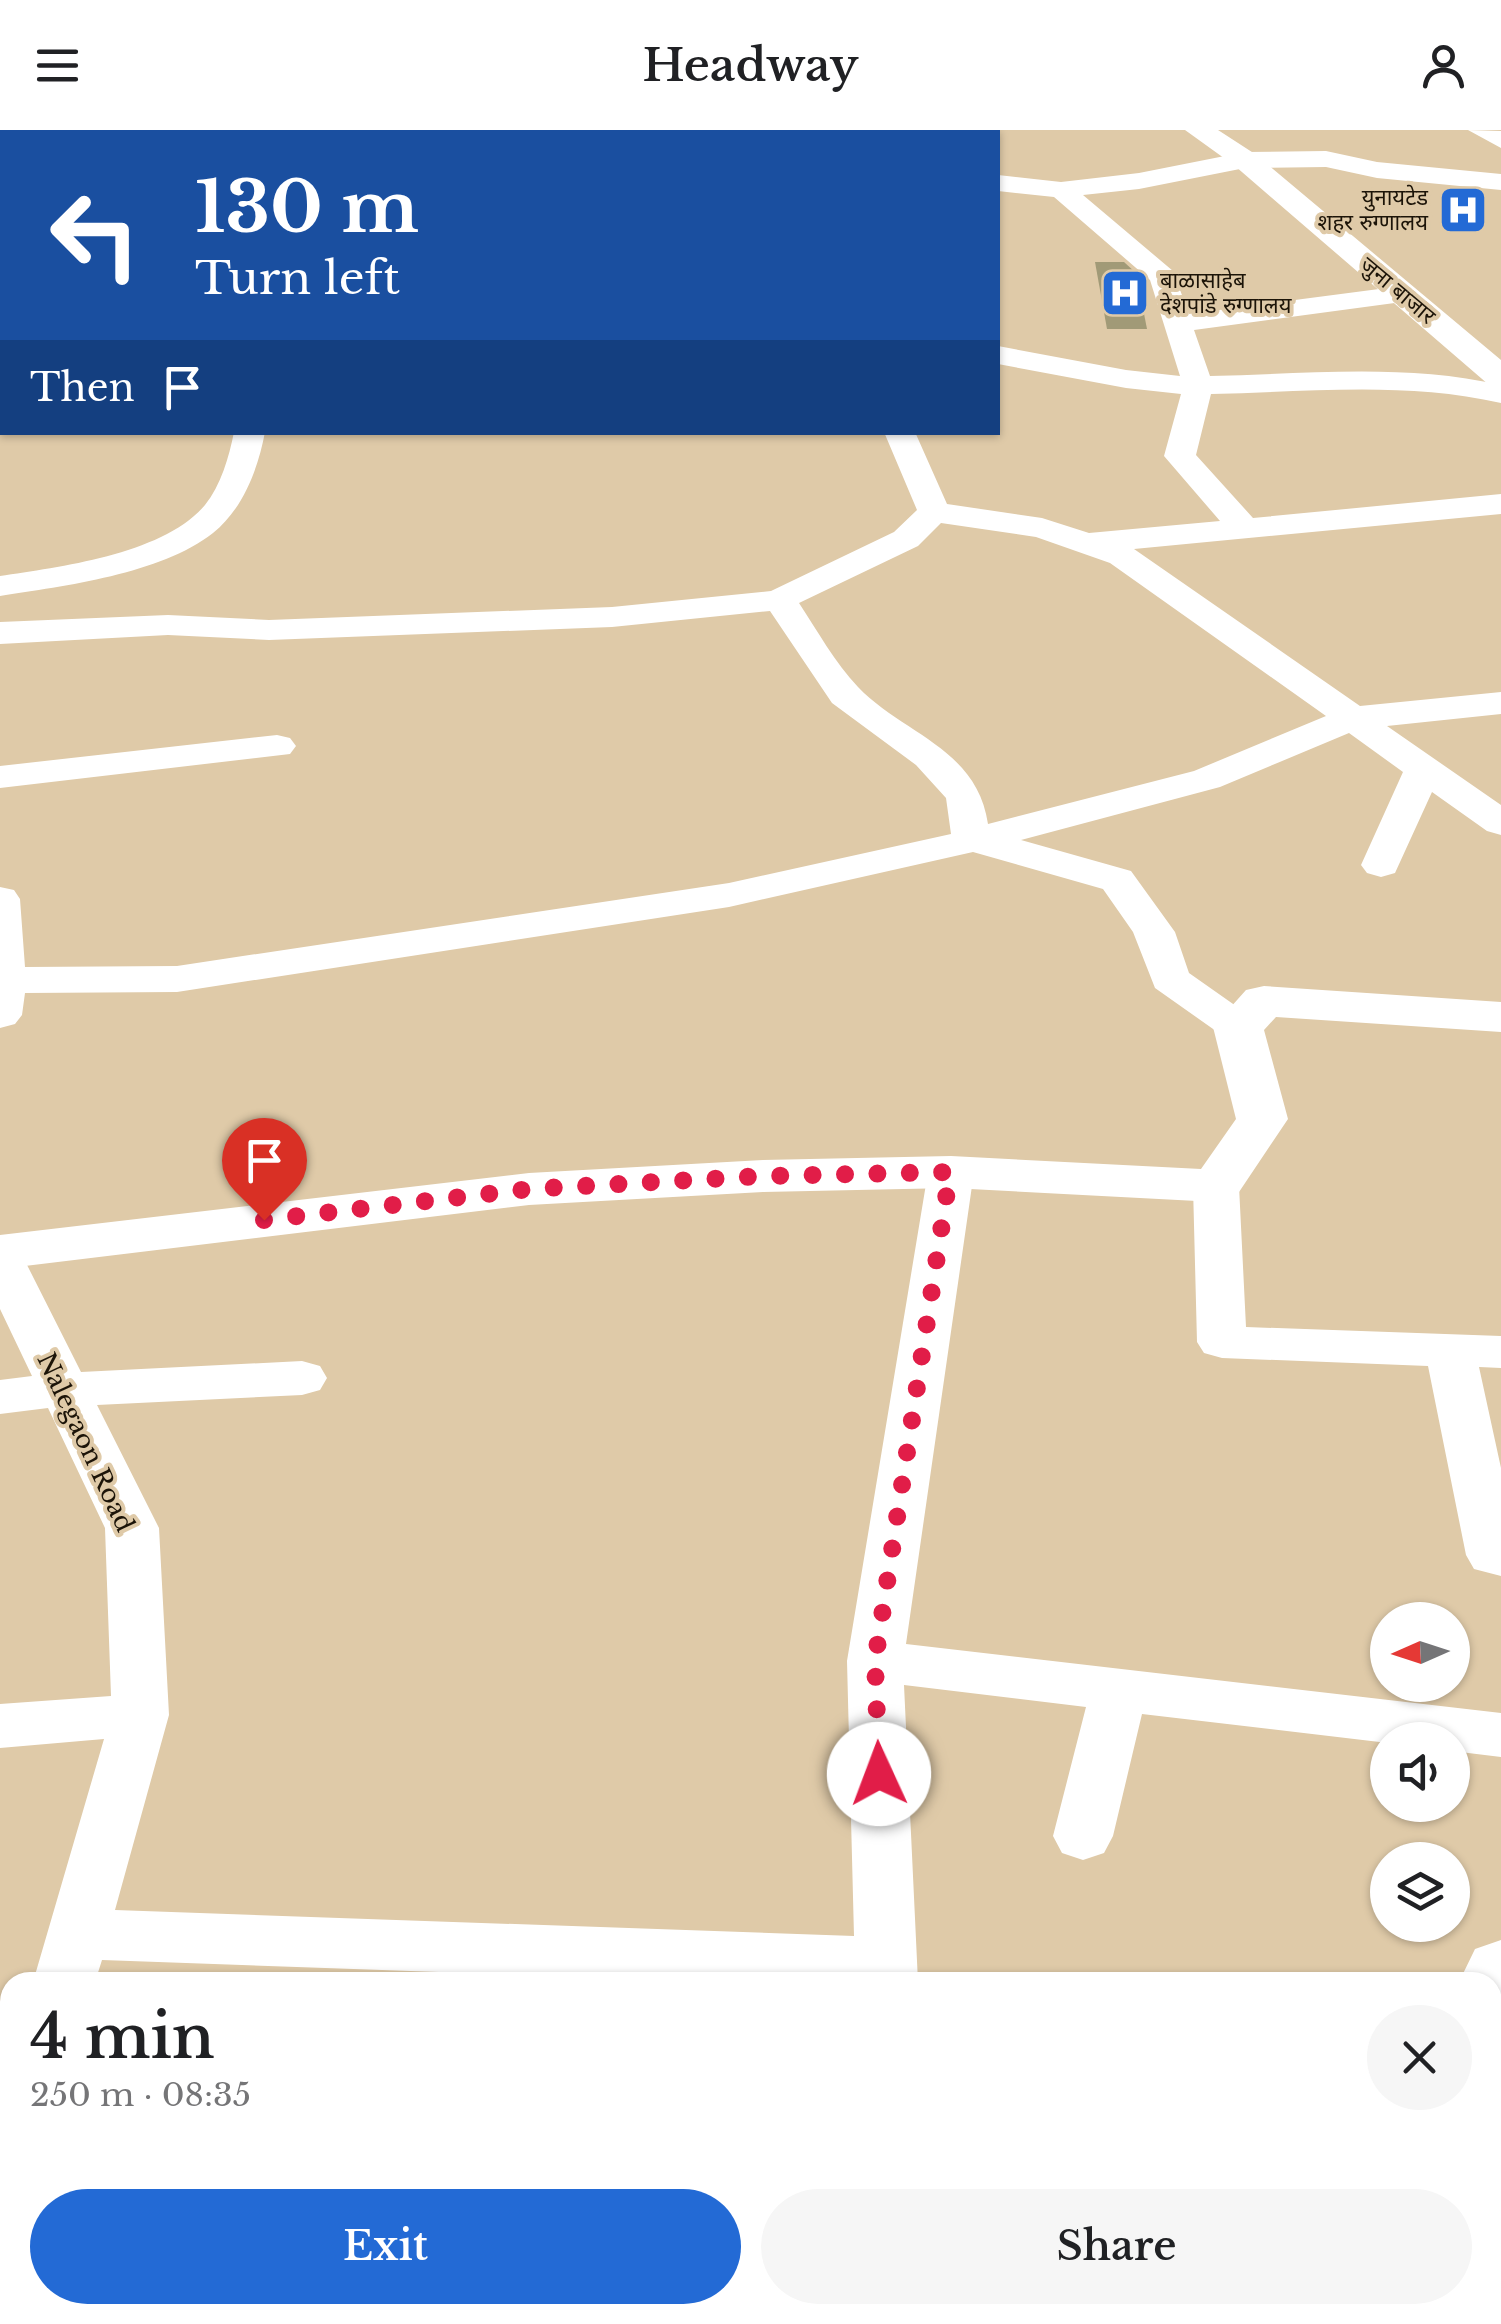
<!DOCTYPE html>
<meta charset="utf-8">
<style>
:root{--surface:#fff;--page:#f6f6f6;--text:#202124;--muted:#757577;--accent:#236ad5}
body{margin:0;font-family:"Libre Baskerville","Noto Sans Devanagari",serif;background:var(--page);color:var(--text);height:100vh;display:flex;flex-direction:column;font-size:38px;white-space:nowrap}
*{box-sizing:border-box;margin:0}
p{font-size:32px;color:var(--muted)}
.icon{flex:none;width:55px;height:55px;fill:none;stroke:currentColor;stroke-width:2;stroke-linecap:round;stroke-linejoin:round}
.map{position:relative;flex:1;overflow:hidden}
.sheet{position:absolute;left:0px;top:1842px;width:1502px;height:352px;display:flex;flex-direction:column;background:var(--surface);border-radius:30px 30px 0 0;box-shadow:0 2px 8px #0004}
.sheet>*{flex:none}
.top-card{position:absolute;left:0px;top:0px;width:1000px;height:305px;box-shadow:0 2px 8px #0004;background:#1a4fa0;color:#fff;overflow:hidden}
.needle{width:65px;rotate:267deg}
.tools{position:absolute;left:1370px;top:1472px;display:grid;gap:20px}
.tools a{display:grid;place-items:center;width:100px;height:100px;border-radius:50%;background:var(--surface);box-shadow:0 2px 8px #0004;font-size:50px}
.pin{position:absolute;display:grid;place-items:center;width:85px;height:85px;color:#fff;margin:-102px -42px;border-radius:50% 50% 50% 0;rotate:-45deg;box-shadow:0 0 10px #0007}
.pin .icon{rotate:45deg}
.me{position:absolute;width:110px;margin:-55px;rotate:358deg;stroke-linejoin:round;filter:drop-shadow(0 0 8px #0008)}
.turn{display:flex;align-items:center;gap:35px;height:210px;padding:0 30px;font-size:45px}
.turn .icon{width:130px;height:130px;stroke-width:2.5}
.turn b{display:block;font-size:70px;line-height:85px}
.then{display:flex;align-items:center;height:95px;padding:0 30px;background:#0003;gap:20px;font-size:38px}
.round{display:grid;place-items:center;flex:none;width:105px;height:105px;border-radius:52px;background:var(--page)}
.summary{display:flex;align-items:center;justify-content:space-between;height:170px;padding:0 30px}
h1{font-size:60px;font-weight:600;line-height:75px}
.cta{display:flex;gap:20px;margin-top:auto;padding:20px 30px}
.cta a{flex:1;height:115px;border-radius:60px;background:var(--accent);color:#fff;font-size:40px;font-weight:600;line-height:115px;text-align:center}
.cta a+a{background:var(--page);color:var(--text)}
header{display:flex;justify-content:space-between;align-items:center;height:130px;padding:0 30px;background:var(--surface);font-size:45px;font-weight:600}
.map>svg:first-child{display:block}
</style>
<header><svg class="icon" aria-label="menu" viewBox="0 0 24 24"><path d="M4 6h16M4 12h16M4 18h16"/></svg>Headway<svg class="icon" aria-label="person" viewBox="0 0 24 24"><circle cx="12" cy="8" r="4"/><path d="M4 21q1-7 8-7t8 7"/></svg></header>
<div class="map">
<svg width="1501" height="2194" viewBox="0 0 1501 2194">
<rect width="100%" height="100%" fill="#dfcaa8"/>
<path fill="#a19a77" d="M 1095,132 L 1124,132 L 1136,143 L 1147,199 L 1107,199 Z"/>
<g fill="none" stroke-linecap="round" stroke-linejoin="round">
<path fill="#fff" fill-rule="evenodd" d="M 403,0 L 430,0 L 431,2 L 404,2 Z
M 794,0 L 818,0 L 818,2 L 794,2 Z
M 1468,0 L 1501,1 L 1501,18 Z
M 0,16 L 2,17 L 2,32 L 0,32 Z
M 1326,21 L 1377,32 L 1501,44 L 1501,60 L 1377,48 L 1326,37 L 1245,38 L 1139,59 L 1083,65 L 1173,141 L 1189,184 L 1402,156 L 1416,164 L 1402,172 L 1194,200 L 1210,246 C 1308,244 1404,233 1501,255 L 1501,273 C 1404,251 1309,262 1211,264 L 1196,325 L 1253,388 L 1501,364 L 1501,384 L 1134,419 L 1360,576 L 1501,562 L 1501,584 L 1387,596 L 1501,675 L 1501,705 L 1487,701 L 1432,662 L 1395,743 L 1381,747 L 1367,743 L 1361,735 L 1403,642 L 1349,603 L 1220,657 L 1021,710 L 1131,741 L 1175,802 L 1189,843 L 1253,888 L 1260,897 L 1253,906 L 1238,910 L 1223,906 L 1155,858 L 1133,802 L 1103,759 L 973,722 L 729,777 L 177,862 L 25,863 L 22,885 L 15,894 L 0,898 L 0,757 L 14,760 L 20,769 L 25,837 L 177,836 L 729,753 L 951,704 L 946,668 L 916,635 L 832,573 L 770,481 L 612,497 L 269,510 L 168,505 L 0,514 L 0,492 L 168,485 L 269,490 L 612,477 L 771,461 L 894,402 L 917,380 L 884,302 L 915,302 L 947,374 L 1042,388 L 1089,403 L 1220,391 L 1164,326 L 1181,264 L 1126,258 L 998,234 L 998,216 L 1126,240 L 1180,246 L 1150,150 L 1054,67 L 998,61 L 998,45 L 1061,52 L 1139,43 L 1245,22 ZM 941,393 L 1036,407 L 1110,433 L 1326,586 L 1194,641 L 988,694 C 977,618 903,604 858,557 C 835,533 817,500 799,473 L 918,416 Z
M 0,66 L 2,66 L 2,82 L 0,82 Z
M 0,158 L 2,158 L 2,174 L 0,174 Z
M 0,211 L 2,211 L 2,229 L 0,229 Z
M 0,272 L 2,272 L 2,290 L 0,290 Z
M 234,302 L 265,302 C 258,339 243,379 213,403 C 161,444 64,456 0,466 L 0,446 C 60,437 164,424 205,375 C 221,355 229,327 234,302 Z
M 277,605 L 290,608 L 296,616 L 290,624 L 0,658 L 0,636 Z
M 951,1028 L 967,1032 L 974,1042 L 906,1514 L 1501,1583 L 1501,1627 L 1452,1621 L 1452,1610 L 1388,1610 L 1388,1613 L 1142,1584 L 1113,1706 L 1104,1723 L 1083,1730 L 1062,1723 L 1053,1706 L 1086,1577 L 904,1555 L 918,1852 L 718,1852 L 102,1830 L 95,1852 L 33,1852 L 104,1609 L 0,1618 L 0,1574 L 111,1566 L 105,1398 L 48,1278 L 0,1284 L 0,1250 L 32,1246 L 0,1179 L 0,1114 L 17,1118 L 24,1129 L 81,1242 L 302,1231 L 320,1236 L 327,1248 L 320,1260 L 302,1265 L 97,1275 L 159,1398 L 169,1585 L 115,1780 L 854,1806 L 847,1531 L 928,1042 L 935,1032 Z
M 1216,1042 L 1232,1046 L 1239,1056 L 1246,1197 L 1501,1206 L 1501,1238 L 1479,1237 L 1501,1338 L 1501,1446 L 1474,1439 L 1466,1425 L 1428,1236 L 1222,1228 L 1204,1223 L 1197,1212 L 1193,1056 L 1200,1046 Z
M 10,2011 L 10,2093 L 0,2097 L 0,2014 Z
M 893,2185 L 963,2185 L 964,2194 L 894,2194 Z"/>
<path fill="#fff" fill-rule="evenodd" d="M 1185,0 L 1218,0 L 1255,24 L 1501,230 L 1501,258 L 1489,255 L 1235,36 Z
M 1264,856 L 1501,872 L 1501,902 L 1276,887 L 1264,900 L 1288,989 L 1235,1068 L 1216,1072 L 951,1058 L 763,1062 L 529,1075 L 0,1139 L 0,1105 L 529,1043 L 763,1030 L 951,1026 L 1201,1039 L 1236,989 L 1213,897 L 1246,860 Z
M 1501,1810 L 1501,1889 L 1492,1892 L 1492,1852 L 1459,1852 L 1475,1819 Z"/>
<path fill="#5797fc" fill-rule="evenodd" d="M 1501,2104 L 1501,2176 L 1492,2179 L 1492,2107 Z
M 1312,2185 L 1416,2185 L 1412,2194 L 1308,2194 Z"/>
</g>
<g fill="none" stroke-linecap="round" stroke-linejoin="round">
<path stroke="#e11d48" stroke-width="18" stroke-dasharray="0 32.4" d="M 264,1090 L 529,1059 L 763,1046 L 950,1042 L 875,1531 L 879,1644"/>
</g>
<defs>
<g id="hospital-square" transform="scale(2.5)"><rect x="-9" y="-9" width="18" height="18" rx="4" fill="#236ad5" stroke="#dfcaa8"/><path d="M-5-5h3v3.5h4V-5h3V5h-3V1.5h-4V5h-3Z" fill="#fff"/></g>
</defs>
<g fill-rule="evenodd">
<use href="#hospital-square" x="1463" y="80"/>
<use href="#hospital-square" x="1125" y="163"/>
</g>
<g text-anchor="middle" stroke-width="8" stroke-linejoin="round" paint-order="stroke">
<g font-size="22" fill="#1c1408" stroke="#dfcaa8" text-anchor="end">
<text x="1428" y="75">युनायटेड<tspan x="1428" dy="25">शहर रुग्णालय</tspan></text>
<text x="1160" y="158" text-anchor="start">बाळासाहेब<tspan x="1160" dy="25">देशपांडे रुग्णालय</tspan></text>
</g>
<g font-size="22" fill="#1c1408" stroke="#dfcaa8">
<text transform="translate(1398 160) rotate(40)" y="8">जुना बाजार</text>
</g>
<g font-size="25" fill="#1c1408" stroke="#dfcaa8">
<text transform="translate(86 1312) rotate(65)" y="9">Nalegaon Road</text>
</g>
</g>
</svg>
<div class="tools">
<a><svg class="needle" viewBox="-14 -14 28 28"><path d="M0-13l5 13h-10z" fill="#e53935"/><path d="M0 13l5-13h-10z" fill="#757577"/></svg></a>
<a><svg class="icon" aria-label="sound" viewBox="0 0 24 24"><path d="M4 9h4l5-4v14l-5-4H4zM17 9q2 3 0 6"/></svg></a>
<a><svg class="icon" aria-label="layers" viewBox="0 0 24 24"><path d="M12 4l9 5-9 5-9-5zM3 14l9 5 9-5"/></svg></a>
</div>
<div class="pin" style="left:264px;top:1090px;background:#d93025"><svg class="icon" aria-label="arrive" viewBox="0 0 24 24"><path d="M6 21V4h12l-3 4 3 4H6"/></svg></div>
<svg class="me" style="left:879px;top:1644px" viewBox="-20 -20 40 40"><circle r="19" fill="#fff"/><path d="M0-13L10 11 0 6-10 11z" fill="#e11d48"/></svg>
<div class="top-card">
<div class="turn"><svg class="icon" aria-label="left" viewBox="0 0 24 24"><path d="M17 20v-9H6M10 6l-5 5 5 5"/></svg><div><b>130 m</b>Turn left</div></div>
<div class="then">Then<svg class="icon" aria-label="arrive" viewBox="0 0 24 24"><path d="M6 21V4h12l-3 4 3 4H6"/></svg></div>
</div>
<section class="sheet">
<div class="summary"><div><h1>4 min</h1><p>250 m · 08:35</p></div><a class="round"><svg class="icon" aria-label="close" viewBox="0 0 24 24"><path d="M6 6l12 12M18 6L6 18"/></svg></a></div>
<div class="cta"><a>Exit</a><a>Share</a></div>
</section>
</div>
